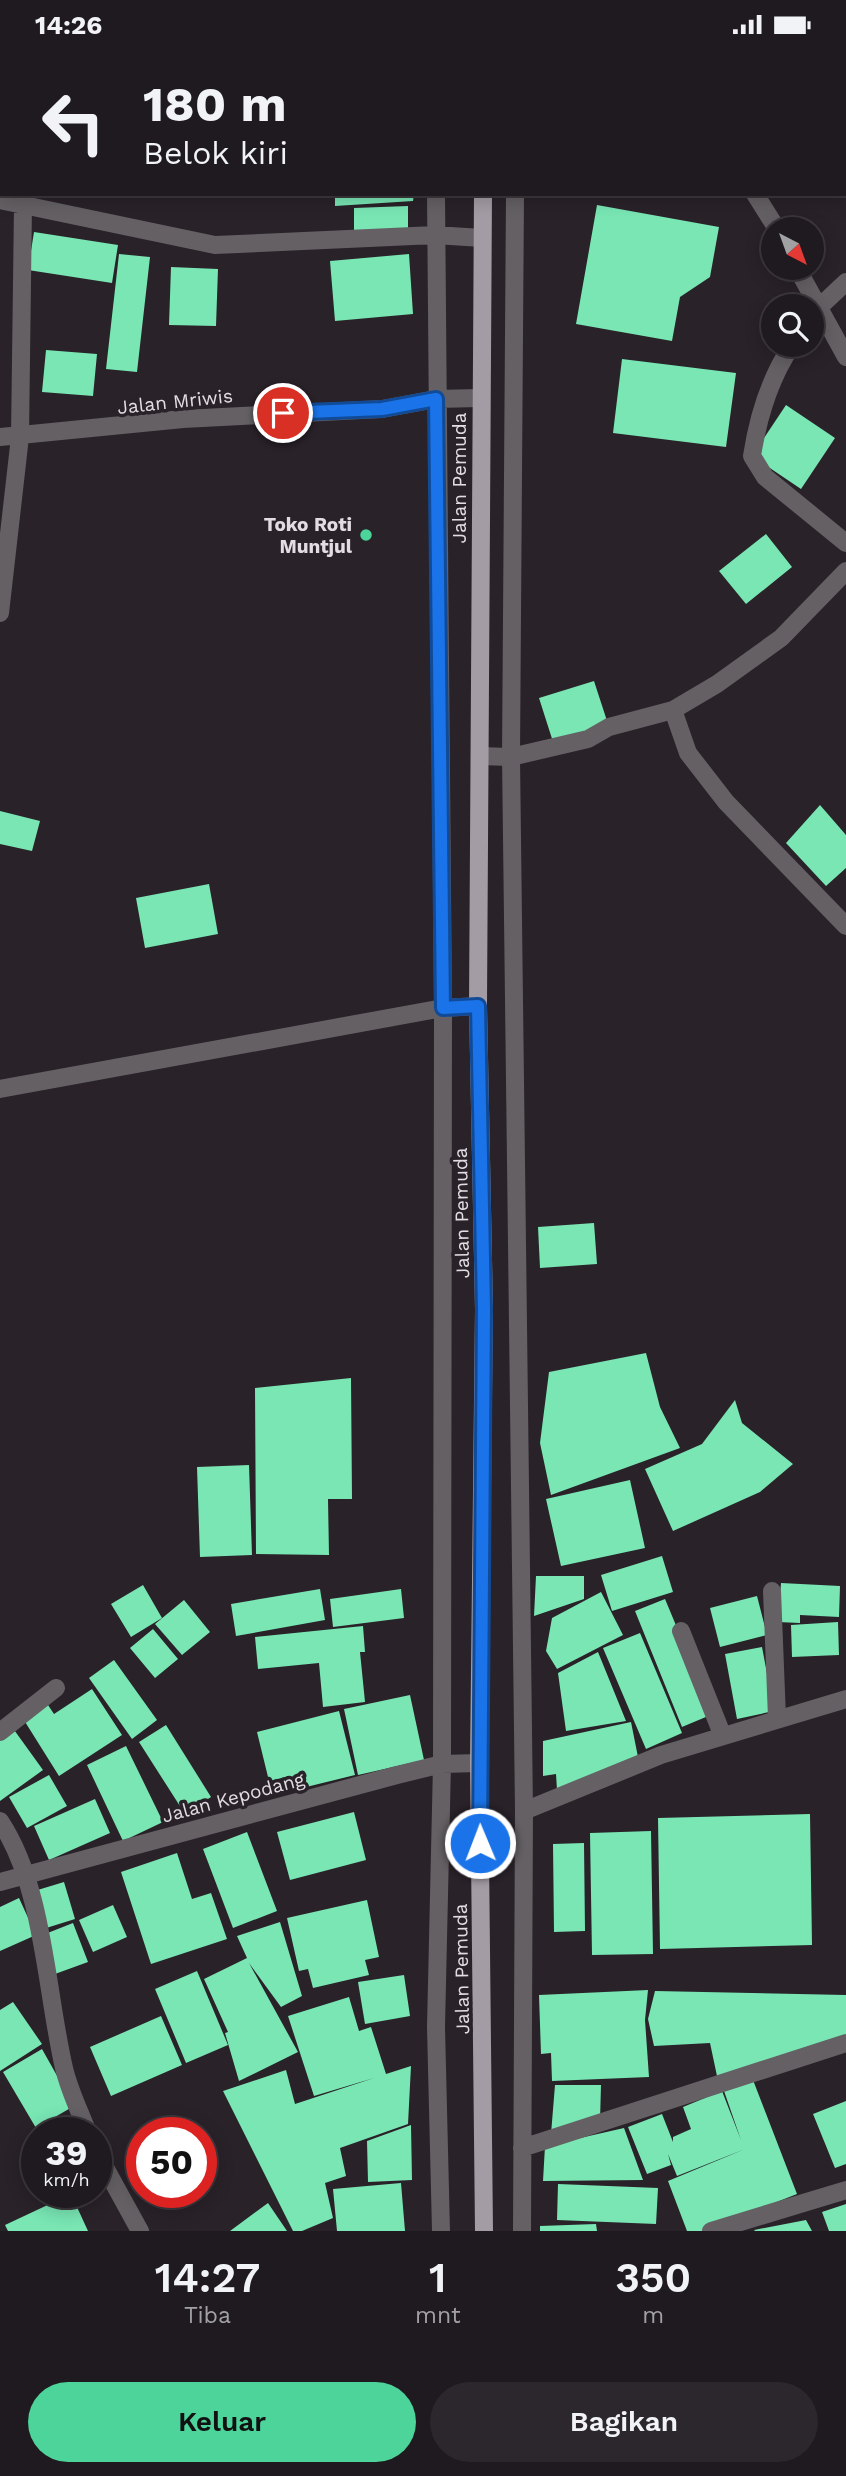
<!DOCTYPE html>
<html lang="id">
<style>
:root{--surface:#1f1a1f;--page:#2c272c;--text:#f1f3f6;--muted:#a1a1a4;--line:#3c383d;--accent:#4cd49b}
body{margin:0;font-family:"Work Sans",sans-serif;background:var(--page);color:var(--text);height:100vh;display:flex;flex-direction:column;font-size:26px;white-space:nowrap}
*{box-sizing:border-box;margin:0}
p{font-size:23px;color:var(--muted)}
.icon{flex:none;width:38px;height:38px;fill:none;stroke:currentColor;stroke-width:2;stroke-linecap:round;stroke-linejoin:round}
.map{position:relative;height:2182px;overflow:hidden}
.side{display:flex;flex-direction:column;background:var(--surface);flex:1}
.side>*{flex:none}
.hud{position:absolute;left:0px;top:0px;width:847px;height:147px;box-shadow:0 4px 18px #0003,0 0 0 2px var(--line);background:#1f1a1f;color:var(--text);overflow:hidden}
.needle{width:46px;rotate:139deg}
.controls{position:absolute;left:761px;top:168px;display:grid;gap:14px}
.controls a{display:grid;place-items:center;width:63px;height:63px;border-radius:50%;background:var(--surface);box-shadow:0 4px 18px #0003,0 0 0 2px var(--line);font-size:35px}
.speed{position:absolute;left:21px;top:2068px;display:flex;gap:14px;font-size:35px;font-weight:700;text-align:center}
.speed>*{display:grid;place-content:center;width:91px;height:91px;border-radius:50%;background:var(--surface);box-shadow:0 4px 18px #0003,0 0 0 2px var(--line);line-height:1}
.speed small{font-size:18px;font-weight:400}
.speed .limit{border:10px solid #d22;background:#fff;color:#111}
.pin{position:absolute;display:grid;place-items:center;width:60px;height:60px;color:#fff;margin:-30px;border:4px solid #fff;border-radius:50%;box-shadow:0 2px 7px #0007}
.me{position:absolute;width:77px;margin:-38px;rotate:359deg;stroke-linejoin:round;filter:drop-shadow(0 0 5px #0008)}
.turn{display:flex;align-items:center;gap:24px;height:147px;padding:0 28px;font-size:32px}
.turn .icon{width:91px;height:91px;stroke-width:2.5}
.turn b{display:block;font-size:49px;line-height:60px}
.eta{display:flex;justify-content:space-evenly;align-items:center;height:119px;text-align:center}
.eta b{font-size:42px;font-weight:600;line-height:49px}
.cta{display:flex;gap:14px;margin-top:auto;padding:14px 28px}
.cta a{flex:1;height:80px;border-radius:42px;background:var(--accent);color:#111;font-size:28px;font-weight:600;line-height:80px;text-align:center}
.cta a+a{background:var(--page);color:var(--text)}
.status{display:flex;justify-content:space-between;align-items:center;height:49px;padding:0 35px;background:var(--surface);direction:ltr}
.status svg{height:19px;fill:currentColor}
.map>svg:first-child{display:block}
</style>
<div class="status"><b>14:26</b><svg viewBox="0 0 49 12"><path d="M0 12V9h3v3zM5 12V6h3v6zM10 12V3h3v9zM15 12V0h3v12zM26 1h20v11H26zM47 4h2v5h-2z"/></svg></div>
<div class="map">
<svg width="846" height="2182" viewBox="0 0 846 2182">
<rect width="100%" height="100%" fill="#292229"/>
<path fill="#79e6b4" d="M 335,145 L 414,145 L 413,152 L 335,157 Z
M 597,156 L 719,178 L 710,228 L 680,248 L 672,292 L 576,275 Z
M 408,157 L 408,184 L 354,186 L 354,159 Z
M 34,183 L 118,196 L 112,234 L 28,221 Z
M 119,205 L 150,208 L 137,323 L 106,320 Z
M 409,205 L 413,265 L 335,272 L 330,212 Z
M 171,218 L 218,220 L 216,277 L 169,276 Z
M 46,301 L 97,305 L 93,347 L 42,343 Z
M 622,310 L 736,324 L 726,398 L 613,384 Z
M 786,356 L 835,389 L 801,440 L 752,407 Z
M 766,485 L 792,518 L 746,555 L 719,522 Z
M 594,632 L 609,678 L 554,696 L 539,649 Z
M 820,756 L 846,786 L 846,819 L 826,837 L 786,794 Z
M 0,762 L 40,772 L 32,802 L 0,795 Z
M 209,835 L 218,885 L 145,899 L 136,849 Z
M 594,1174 L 597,1215 L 540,1219 L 538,1178 Z
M 646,1304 L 660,1358 L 680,1399 L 551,1446 L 540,1394 L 549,1323 Z
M 351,1329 L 352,1450 L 328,1450 L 329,1506 L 256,1505 L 255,1339 Z
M 735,1351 L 742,1374 L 793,1415 L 760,1443 L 673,1482 L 645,1420 L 702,1395 Z
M 249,1416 L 252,1506 L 200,1508 L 197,1418 Z
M 630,1431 L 645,1499 L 561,1517 L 546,1450 Z
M 662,1507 L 673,1543 L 612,1562 L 601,1526 Z
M 536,1527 L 584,1527 L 584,1550 L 534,1567 Z
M 781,1534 L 840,1537 L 839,1568 L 800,1566 L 800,1574 L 778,1573 Z
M 143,1536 L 162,1569 L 131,1588 L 111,1555 Z
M 320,1540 L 325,1571 L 236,1587 L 231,1555 Z
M 401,1540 L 404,1569 L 333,1578 L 330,1550 Z
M 601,1543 L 623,1586 L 557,1620 L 546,1602 L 552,1569 Z
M 757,1547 L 767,1586 L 720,1598 L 710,1559 Z
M 665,1550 L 713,1665 L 682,1678 L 635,1562 Z
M 184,1551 L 210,1583 L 182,1606 L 155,1575 Z
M 838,1573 L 839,1606 L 792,1608 L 791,1576 Z
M 363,1577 L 365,1603 L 360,1603 L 365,1653 L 323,1658 L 319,1614 L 258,1620 L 255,1588 Z
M 153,1580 L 178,1610 L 155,1629 L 130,1599 Z
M 640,1584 L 682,1684 L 646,1700 L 603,1599 Z
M 762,1598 L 774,1662 L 737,1670 L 725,1605 Z
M 598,1603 L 626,1672 L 566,1682 L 558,1624 Z
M 114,1611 L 157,1671 L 132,1690 L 89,1629 Z
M 92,1640 L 122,1686 L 59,1727 L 22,1668 L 46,1653 L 54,1665 Z
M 410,1646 L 424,1711 L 358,1726 L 344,1660 Z
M 339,1662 L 355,1726 L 294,1741 L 290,1727 L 269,1732 L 257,1683 Z
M 631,1673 L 639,1713 L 557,1741 L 556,1725 L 543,1727 L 543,1692 Z
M 166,1676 L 211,1748 L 185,1765 L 139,1693 Z
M 12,1678 L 43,1721 L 0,1752 L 0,1687 Z
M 126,1697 L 163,1773 L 123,1792 L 87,1716 Z
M 49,1726 L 67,1757 L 27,1779 L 9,1748 Z
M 95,1750 L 110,1784 L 49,1811 L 34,1777 Z
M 354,1763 L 366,1811 L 290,1831 L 277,1783 Z
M 810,1765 L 812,1896 L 660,1900 L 658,1769 Z
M 651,1782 L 653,1905 L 592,1906 L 590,1784 Z
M 247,1783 L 277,1862 L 233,1879 L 203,1800 Z
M 584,1794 L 585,1882 L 554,1883 L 553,1795 Z
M 177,1804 L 192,1850 L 211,1844 L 227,1890 L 151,1915 L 121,1823 Z
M 64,1833 L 75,1870 L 43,1880 L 31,1843 Z
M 19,1849 L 36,1886 L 0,1902 L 0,1858 Z
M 367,1851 L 379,1908 L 365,1911 L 369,1926 L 313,1939 L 308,1920 L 299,1922 L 287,1869 Z
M 113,1856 L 127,1888 L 93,1903 L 79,1871 Z
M 280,1873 L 302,1947 L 281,1958 L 249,1914 L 298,2003 L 239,2032 L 225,1984 L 228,1983 L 204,1930 L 247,1909 L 237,1887 Z
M 73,1874 L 88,1913 L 55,1925 L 40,1887 Z
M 197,1922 L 228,1996 L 186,2014 L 155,1940 Z
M 404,1926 L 410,1967 L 365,1975 L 358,1933 Z
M 648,1941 L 645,1971 L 649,2028 L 552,2032 L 551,2004 L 541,2005 L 539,1946 Z
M 655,1942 L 846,1946 L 846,1991 L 717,2027 L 710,1994 L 654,1997 L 648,1970 Z
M 349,1948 L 359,1982 L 371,1978 L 386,2025 L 411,2017 L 408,2075 L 340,2099 L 346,2127 L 325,2134 L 333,2169 L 302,2182 L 293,2182 L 223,2042 L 286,2021 L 295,2055 L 374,2029 L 314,2047 L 288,1967 Z
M 13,1953 L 42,1995 L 0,2022 L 0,1961 Z
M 161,1967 L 182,2016 L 111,2047 L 90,1998 Z
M 42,2000 L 74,2057 L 36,2079 L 3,2023 Z
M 753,2031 L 797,2145 L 703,2182 L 687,2182 L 668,2132 L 745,2100 L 677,2127 L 668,2105 L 671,2116 L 647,2125 L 628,2078 L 662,2065 L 673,2093 L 673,2088 L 691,2080 L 683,2058 L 722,2042 L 741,2091 L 724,2042 Z
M 555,2036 L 601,2036 L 600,2072 L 551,2085 Z
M 846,2052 L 846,2115 L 835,2119 L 813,2065 Z
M 411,2076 L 412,2131 L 368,2133 L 367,2092 Z
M 624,2079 L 643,2131 L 543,2132 L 545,2097 Z
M 401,2134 L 405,2182 L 337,2182 L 333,2140 Z
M 558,2135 L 658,2139 L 656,2175 L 557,2171 Z
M 71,2145 L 88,2182 L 8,2182 L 5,2176 Z
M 268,2154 L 287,2182 L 230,2182 Z
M 846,2155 L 846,2182 L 829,2182 L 822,2163 Z
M 806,2171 L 812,2182 L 755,2182 L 754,2181 Z
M 596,2175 L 597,2182 L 540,2182 L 540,2177 Z"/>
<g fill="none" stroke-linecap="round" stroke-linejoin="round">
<path stroke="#646064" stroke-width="18" d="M 656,0 L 657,2
M 138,2 L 139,0
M 438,2 L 438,0
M 517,2 L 517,0
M 436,145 L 443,959 L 442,1715 L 436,1978 L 441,2182
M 515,145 L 511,708 L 524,1762 L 522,2182
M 755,145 L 777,180
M 0,151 L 215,196 L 435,186 L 482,189
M 797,219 L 846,308
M 813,264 L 846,233
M 792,296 C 770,329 758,368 752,407 L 765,428 L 846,494
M 0,388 L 183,370 L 382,360 L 436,350 L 480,349
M 0,564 L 20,388 L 23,156
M 673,661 L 688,704 L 726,753 L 846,877
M 480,707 L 511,708 L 588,690 L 609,678 L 673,661 L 717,635 L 781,589 L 846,522
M 0,1040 L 443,959 L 478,957
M 772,1542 L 777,1669
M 681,1582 L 722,1685
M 0,1683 L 56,1639
M 524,1762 L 661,1706 L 846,1650
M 0,1772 C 44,1838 46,1942 64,2019 C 69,2041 80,2063 88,2084
M 0,1833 L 397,1726 L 442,1715 L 479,1714
M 522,2099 L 846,1994
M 96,2102 L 140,2182
M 711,2182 L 846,2141"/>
<path stroke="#a49ca4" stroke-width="18" d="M 485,2 L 485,0
M 483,145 L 478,957 L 484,1260 L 479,1714 L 484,2182"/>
</g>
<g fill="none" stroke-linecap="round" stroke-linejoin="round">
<g stroke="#114b97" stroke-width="18">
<path id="route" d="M 283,364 L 382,360 L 436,350 L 443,959 L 478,957 L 484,1260 L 480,1794"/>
</g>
<use href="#route" stroke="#1a73e8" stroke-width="12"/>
</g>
<circle fill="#4cd49b" stroke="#292229" stroke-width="2.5" cx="366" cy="486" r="7"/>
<g text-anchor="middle" stroke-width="7" stroke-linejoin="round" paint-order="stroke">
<g font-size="19" fill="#e2dde2" stroke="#292229">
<text transform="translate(175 352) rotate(-6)" y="7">Jalan Mriwis</text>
<text transform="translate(459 429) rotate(-90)" y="7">Jalan Pemuda</text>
<text transform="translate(461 1164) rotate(-91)" y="7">Jalan Pemuda</text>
<text transform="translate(233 1748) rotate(-15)" y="7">Jalan Kepodang</text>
<text transform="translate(461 1920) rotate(-91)" y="7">Jalan Pemuda</text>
</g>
<g font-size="19" font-weight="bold" fill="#e2dde2" stroke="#292229" text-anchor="end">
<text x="352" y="482">Toko Roti<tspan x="352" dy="22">Muntjul</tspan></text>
</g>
</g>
</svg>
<div class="controls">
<a><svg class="needle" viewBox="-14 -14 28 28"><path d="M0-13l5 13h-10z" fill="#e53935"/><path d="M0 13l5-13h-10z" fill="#a1a1a4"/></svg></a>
<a><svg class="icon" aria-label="search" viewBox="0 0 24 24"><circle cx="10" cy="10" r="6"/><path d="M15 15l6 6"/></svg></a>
</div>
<div class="speed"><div>39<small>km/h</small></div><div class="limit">50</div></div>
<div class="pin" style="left:283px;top:364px;background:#d93025"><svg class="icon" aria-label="arrive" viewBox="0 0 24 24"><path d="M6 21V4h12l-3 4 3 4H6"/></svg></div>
<svg class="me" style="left:480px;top:1794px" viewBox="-20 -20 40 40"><circle r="17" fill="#1a73e8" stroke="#fff" stroke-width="3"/><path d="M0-11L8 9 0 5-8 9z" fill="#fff"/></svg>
<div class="hud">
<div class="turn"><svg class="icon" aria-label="left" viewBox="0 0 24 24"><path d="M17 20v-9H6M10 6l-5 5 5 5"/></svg><div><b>180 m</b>Belok kiri</div></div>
</div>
</div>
<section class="side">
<div class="eta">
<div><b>14:27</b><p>Tiba</p></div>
<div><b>1</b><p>mnt</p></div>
<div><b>350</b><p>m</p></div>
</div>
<div class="cta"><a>Keluar</a><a>Bagikan</a></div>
</section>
